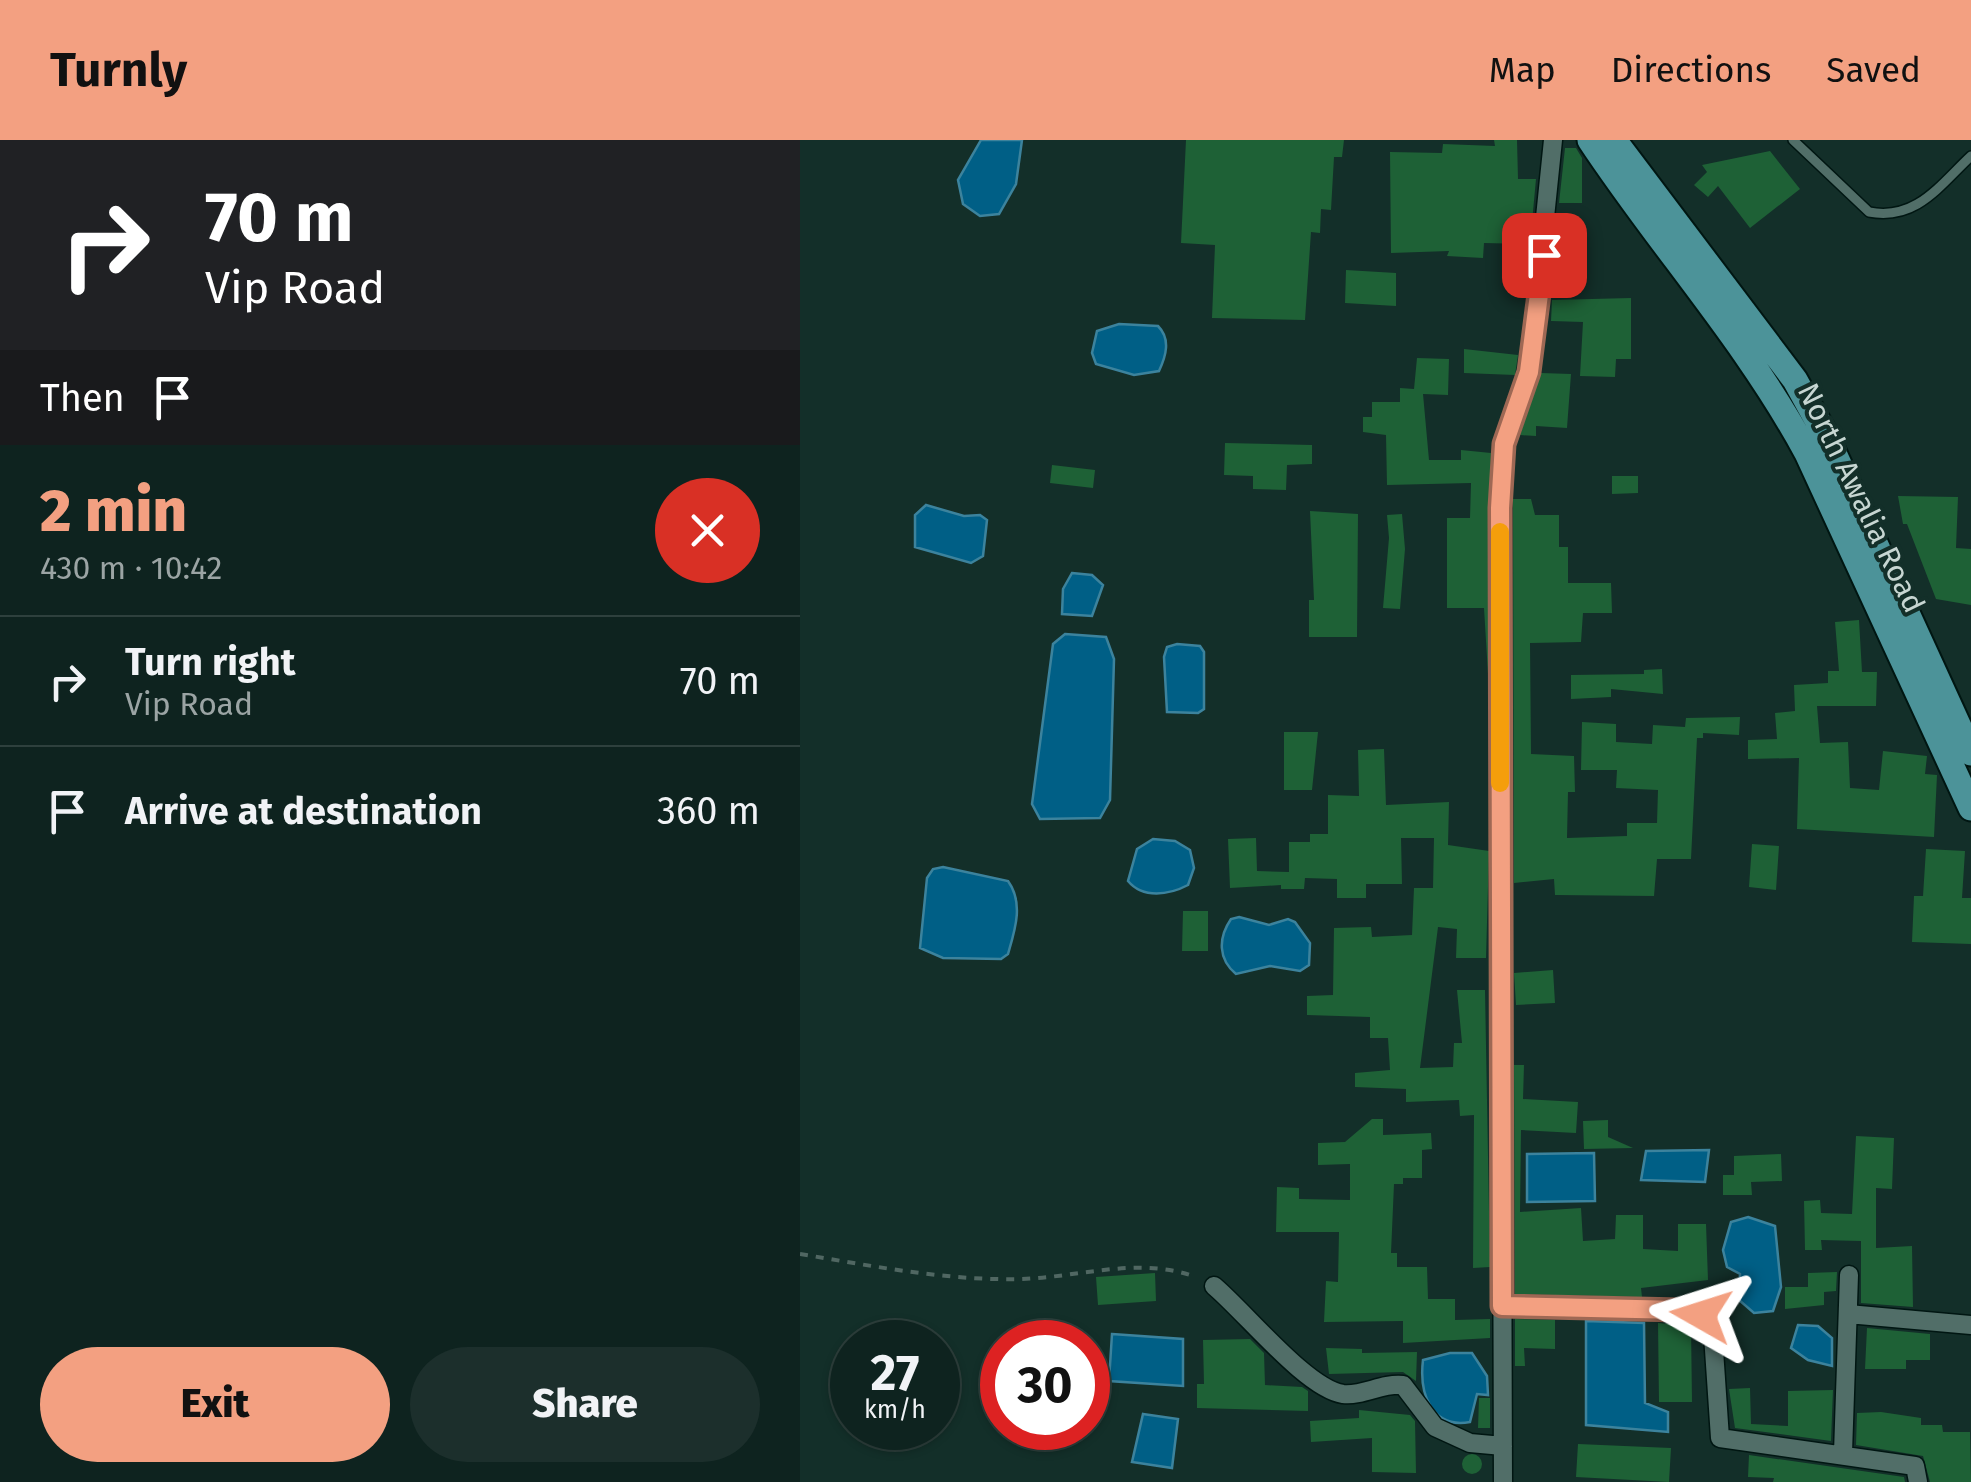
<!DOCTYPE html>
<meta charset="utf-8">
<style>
:root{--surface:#0e231f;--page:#1c2f2c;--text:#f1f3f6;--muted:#9ba4a4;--line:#2e403d;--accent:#f3a081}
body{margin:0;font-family:"Fira Sans",sans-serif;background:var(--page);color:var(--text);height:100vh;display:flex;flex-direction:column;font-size:38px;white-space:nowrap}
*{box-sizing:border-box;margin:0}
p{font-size:32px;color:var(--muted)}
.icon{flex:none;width:55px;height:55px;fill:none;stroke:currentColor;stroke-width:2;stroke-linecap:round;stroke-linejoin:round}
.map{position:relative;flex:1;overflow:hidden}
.panel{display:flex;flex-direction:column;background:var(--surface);width:800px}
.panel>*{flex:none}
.hud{background:#202124;color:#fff;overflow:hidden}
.speed{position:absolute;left:30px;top:1180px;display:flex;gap:20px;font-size:50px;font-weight:700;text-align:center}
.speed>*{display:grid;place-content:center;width:130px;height:130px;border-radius:50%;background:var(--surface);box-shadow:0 2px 8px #0004,0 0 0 2px var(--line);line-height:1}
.speed small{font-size:25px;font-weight:400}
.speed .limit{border:15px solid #d22;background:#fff;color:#111}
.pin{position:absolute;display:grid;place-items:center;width:85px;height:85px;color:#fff;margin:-42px;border-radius:20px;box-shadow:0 5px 15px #0006}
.me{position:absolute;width:110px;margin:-55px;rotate:276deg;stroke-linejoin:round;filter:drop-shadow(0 0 8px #0008)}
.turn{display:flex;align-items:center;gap:35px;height:210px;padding:0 40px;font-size:45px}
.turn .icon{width:130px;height:130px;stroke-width:2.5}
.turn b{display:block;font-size:70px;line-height:85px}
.then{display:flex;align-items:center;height:95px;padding:0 40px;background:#0003;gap:20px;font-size:38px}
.round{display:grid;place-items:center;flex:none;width:105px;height:105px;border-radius:52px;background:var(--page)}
.summary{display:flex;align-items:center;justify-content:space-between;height:170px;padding:0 40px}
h1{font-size:60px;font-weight:800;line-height:75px;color:var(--accent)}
.primary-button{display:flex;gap:20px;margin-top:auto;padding:20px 40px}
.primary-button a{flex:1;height:115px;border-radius:60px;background:var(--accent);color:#111;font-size:40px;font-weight:800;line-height:115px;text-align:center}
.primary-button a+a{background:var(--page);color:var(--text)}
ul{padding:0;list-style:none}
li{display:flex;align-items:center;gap:30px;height:130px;padding:0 40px;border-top:2px solid var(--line)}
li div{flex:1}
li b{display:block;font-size:38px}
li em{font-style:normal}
header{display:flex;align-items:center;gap:60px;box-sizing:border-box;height:140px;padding:0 50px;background:var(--accent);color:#111}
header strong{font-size:48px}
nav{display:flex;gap:55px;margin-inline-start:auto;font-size:35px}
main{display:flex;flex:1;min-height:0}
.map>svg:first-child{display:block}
</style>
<header>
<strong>Turnly</strong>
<nav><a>Map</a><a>Directions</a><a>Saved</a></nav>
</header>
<main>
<section class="panel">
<div class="hud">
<div class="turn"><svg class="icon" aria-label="right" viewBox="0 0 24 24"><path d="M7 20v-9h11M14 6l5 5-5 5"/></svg><div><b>70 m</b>Vip Road</div></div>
<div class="then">Then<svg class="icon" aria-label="arrive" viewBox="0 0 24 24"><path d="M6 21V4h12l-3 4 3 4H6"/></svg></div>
</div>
<div class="summary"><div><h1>2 min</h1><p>430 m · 10:42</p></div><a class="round" style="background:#d93025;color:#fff"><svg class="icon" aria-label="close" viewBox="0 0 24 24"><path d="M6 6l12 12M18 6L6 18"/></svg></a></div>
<ul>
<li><svg class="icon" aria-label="right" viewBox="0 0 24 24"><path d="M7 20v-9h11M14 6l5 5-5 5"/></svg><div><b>Turn right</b><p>Vip Road</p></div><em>70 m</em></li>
<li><svg class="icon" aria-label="arrive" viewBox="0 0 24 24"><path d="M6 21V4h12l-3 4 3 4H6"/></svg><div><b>Arrive at destination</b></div><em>360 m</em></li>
</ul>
<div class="primary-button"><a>Exit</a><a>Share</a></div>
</section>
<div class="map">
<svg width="1171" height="1342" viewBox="0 0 1171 1342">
<rect width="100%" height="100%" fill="#132f29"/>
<path fill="#005f86" stroke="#3c839d" stroke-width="2.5" d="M 181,0 L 222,0 L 216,44 L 199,74 L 180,76 L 163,64 L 158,40 Z
M 319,184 L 358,186 C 371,199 366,216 359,231 L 334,235 L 296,224 L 292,213 L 297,191 Z
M 126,365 L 164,376 L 180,375 L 187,380 L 183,416 L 171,423 L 115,407 L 115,375 Z
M 272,433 L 292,435 L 303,445 L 292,476 L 262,474 L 263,449 Z
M 265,494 L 306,497 L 314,519 L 310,660 L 300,678 L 240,679 L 232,664 L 253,504 Z
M 377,504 L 400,506 L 404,512 L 404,569 L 398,573 L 367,572 L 364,517 L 367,507 Z
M 353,699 L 375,701 L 390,710 L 394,728 L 388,745 C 369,755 343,759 328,741 L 337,709 Z
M 143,727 L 208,741 C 224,763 215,790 208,814 L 201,819 L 143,818 L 120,808 L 127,738 L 133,729 Z
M 439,777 L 469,785 L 488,779 L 495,782 L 510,803 L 509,825 L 500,831 L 470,826 L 436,834 C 418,819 418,798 431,779 Z
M 909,1010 L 905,1042 L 841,1040 L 846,1011 Z
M 794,1013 L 795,1061 L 727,1062 L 727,1014 Z
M 948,1077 L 975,1086 L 981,1147 L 973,1171 L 954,1173 L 939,1160 L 940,1134 L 927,1127 L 923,1110 L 931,1082 Z
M 786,1181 L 844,1183 L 845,1263 L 868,1272 L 868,1292 L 786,1285 Z
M 998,1185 L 1018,1186 L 1032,1198 L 1032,1226 L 1008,1220 L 991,1208 Z
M 312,1194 L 383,1199 L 383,1246 L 309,1241 Z
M 650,1213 L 672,1213 L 687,1236 L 688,1255 L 677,1254 L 670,1282 C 631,1289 619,1253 623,1220 Z
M 343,1274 L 378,1279 L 372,1328 L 332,1322 Z"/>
<path fill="#1e6136" d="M 386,0 L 544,0 L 542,17 L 534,17 L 531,70 L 521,69 L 520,93 L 511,92 L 505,180 L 412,178 L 415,105 L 381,103 Z
M 694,0 L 717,0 L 718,39 L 736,39 L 730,104 L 684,103 L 683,118 L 647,116 L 649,111 L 591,113 L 590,12 L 642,13 L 643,4 L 695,6 Z
M 765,8 L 776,8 L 782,18 L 782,63 L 759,63 Z
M 970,11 L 1000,49 L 950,88 L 918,46 L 908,57 L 894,45 L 907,32 L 902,25 Z
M 546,130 L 596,133 L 596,166 L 545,163 Z
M 831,158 L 831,219 L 816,219 L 815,237 L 780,236 L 783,182 L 751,181 L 752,160 Z
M 664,209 L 718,215 L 715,235 L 664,233 Z
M 617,218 L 649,219 L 648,255 L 623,254 L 629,320 L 661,320 L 661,310 L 691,313 L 688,534 L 684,468 L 647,468 L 647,378 L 670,378 L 671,343 L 587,345 L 586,295 L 563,292 L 563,277 L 572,277 L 572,262 L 600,262 L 600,248 L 614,249 Z
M 741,233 L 771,234 L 767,288 L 736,286 L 736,296 L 720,295 Z
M 425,303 L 512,305 L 512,324 L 487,325 L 486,350 L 453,349 L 453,336 L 424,335 Z
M 252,325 L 295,330 L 293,348 L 250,343 Z
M 812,336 L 838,336 L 838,353 L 812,354 Z
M 1098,356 L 1158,357 L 1156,408 L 1171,409 L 1171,465 L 1136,459 L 1107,384 L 1103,384 Z
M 713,359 L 731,359 L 735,375 L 759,375 L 759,407 L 768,407 L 768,443 L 811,443 L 812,473 L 783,473 L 781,502 L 730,503 L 731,614 L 774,616 L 775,652 L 768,652 L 767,698 L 827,696 L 827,683 L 857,683 L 858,650 L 816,648 L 817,630 L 781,630 L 782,582 L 816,584 L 816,602 L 852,604 L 853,585 L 885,587 L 886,578 L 940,577 L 939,595 L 903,593 L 903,598 L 897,598 L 891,719 L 857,719 L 854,756 L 755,755 L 754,739 L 714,743 Z
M 510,371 L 558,374 L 557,497 L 509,497 L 509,460 L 514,460 Z
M 587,375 L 602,374 L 605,409 L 600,469 L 583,468 L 589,398 Z
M 1059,480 L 1062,532 L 1077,532 L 1076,566 L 1017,566 L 1020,603 L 1048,602 L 1050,648 L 1079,650 L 1083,611 L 1127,616 L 1125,634 L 1137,635 L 1134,697 L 997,689 L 999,618 L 948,619 L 948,600 L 977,599 L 975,573 L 995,571 L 994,545 L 1028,543 L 1028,531 L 1039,531 L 1035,482 Z
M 862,529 L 863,554 L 811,549 L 811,557 L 771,559 L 771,535 L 844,534 L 844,530 Z
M 484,592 L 518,592 L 512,650 L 484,650 Z
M 584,609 L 586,665 L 649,662 L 648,705 L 689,711 L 686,818 L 656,818 L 657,789 L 638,787 L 620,928 L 653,927 L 654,903 L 662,903 L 657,850 L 685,850 L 690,1127 L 673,1128 L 674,975 L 660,976 L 659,960 L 606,962 L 606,949 L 555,947 L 555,933 L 590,930 L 588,898 L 570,898 L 570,877 L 507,875 L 507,856 L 533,855 L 534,788 L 571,787 L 572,797 L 612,795 L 614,748 L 633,748 L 634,698 L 601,698 L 602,744 L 566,744 L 566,758 L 537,758 L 537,739 L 505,738 L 504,749 L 481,749 L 481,745 L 430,748 L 428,699 L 456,698 L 457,731 L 489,732 L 489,702 L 510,702 L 510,694 L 528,694 L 528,655 L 559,656 L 558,610 Z
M 952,704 L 979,706 L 976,750 L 949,747 Z
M 1126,709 L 1165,711 L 1162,758 L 1171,758 L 1171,804 L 1112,802 L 1114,756 L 1123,756 Z
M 383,771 L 408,771 L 408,811 L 382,811 Z
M 753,830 L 755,863 L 716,865 L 714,833 Z
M 714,925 L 724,925 L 723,959 L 778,962 L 776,993 L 721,990 L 720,1072 L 781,1068 L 783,1101 L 815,1099 L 816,1075 L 843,1075 L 843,1109 L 878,1111 L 878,1084 L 906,1084 L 908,1140 L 841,1148 L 842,1157 L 715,1154 Z
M 572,979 L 583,979 L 583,995 L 631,993 L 632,1009 L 622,1010 L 622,1038 L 603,1038 L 603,1044 L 594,1044 L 591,1113 L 597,1113 L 597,1127 L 627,1127 L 628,1159 L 655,1159 L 655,1180 L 690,1179 L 690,1198 L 603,1203 L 603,1181 L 524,1182 L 526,1141 L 538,1142 L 539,1092 L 476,1092 L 477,1047 L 499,1048 L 499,1059 L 550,1060 L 550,1024 L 518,1025 L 518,1003 L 545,1002 Z
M 808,980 L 808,997 L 833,1008 L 784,1009 L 783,981 Z
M 1056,996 L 1094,998 L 1092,1049 L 1076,1048 L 1076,1108 L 1112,1106 L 1113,1167 L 1061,1163 L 1061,1101 L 1021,1100 L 1022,1110 L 1005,1110 L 1004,1061 L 1020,1060 L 1021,1073 L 1052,1074 Z
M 981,1014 L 982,1041 L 951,1042 L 952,1055 L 923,1055 L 923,1035 L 934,1035 L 934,1016 Z
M 1037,1132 L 1036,1151 L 1024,1152 L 1024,1165 L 985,1169 L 985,1147 L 1008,1147 L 1008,1133 Z
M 355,1133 L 356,1161 L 298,1165 L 296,1137 Z
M 715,1179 L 755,1180 L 755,1209 L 724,1208 L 725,1226 L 715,1226 Z
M 858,1183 L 891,1186 L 892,1262 L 859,1262 Z
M 1067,1188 L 1130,1194 L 1130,1220 L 1106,1220 L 1106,1229 L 1065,1229 Z
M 450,1199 L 464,1213 L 465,1245 L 502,1247 L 508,1251 L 508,1271 L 397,1268 L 397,1244 L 404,1244 L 403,1200 Z
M 526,1208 L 562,1209 L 562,1213 L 617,1212 L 616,1241 L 603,1232 L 529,1234 Z
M 950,1248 L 951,1284 L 988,1286 L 988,1251 L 1033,1250 L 1031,1301 L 935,1288 L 929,1249 Z
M 679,1258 L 690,1258 L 690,1288 L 678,1288 Z
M 559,1270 L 610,1275 L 615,1281 L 616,1333 L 572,1332 L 572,1298 L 511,1302 L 510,1281 L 559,1278 Z
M 1081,1272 L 1121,1278 L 1121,1285 L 1142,1285 L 1143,1292 L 1170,1292 L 1171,1342 L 1130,1342 L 1123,1316 L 1056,1305 L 1057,1273 Z
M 778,1304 L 871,1308 L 869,1342 L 776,1337 Z
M662 1324a10 10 0 1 1 20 0a10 10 0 1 1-20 0Z
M 949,1315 L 1104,1337 L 1105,1342 L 973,1342 L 974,1338 L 948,1337 Z"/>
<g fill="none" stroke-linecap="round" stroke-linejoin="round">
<g stroke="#001612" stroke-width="12">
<path id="lane" d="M 993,0 L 1069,72 C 1116,81 1139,46 1171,16"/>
</g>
<g stroke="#001612" stroke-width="21">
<path id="street" d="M 414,1146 C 446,1173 507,1249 543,1254 C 564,1256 581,1243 603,1245 L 635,1287 L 670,1303 L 703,1306
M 702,1166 L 895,1171 L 913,1195 L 920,1298 L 1115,1326 L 1118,1342
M 1048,1174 L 1171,1185
M 1043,1313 L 1049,1135
M 703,1342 L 700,368 L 704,303 L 729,232 L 753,0"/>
</g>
<g stroke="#001612" stroke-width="29">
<path id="primary" d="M 790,0 C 860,106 946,200 1007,313 L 1171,668
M 814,0 L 995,240 L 1027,298 L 1171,613"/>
</g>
<path stroke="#506762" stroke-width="4" stroke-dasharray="8 8" stroke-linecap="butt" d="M 0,1114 C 73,1126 147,1141 222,1139 C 281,1137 338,1116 396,1137"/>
<use href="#lane" stroke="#516e68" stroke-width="9"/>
<use href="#street" stroke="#516e68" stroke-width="18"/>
<use href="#primary" stroke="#4c9399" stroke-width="25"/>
</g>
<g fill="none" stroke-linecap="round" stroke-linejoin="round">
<g stroke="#9e6854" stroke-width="25">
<path id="route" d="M 744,115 L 729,232 L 704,304 L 700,368 L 702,1166 L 881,1170 L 901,1175"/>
</g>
<use href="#route" stroke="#f3a081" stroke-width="18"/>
<path stroke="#f59e0b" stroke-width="18" d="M 700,392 L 700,643"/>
</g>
<g text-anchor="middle" stroke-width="8" stroke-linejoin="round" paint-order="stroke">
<g font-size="30" fill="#c7d6d2" stroke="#132f29">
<text transform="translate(1061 358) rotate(64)" y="10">North Awalia Road</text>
</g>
</g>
</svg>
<div class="speed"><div>27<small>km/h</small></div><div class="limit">30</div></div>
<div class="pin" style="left:744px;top:115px;background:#d93025"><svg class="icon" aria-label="arrive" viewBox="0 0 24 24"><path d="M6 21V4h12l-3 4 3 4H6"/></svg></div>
<svg class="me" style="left:901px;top:1175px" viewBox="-20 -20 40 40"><path d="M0-17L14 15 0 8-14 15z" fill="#f3a081" stroke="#fff" stroke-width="4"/></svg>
</div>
</main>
